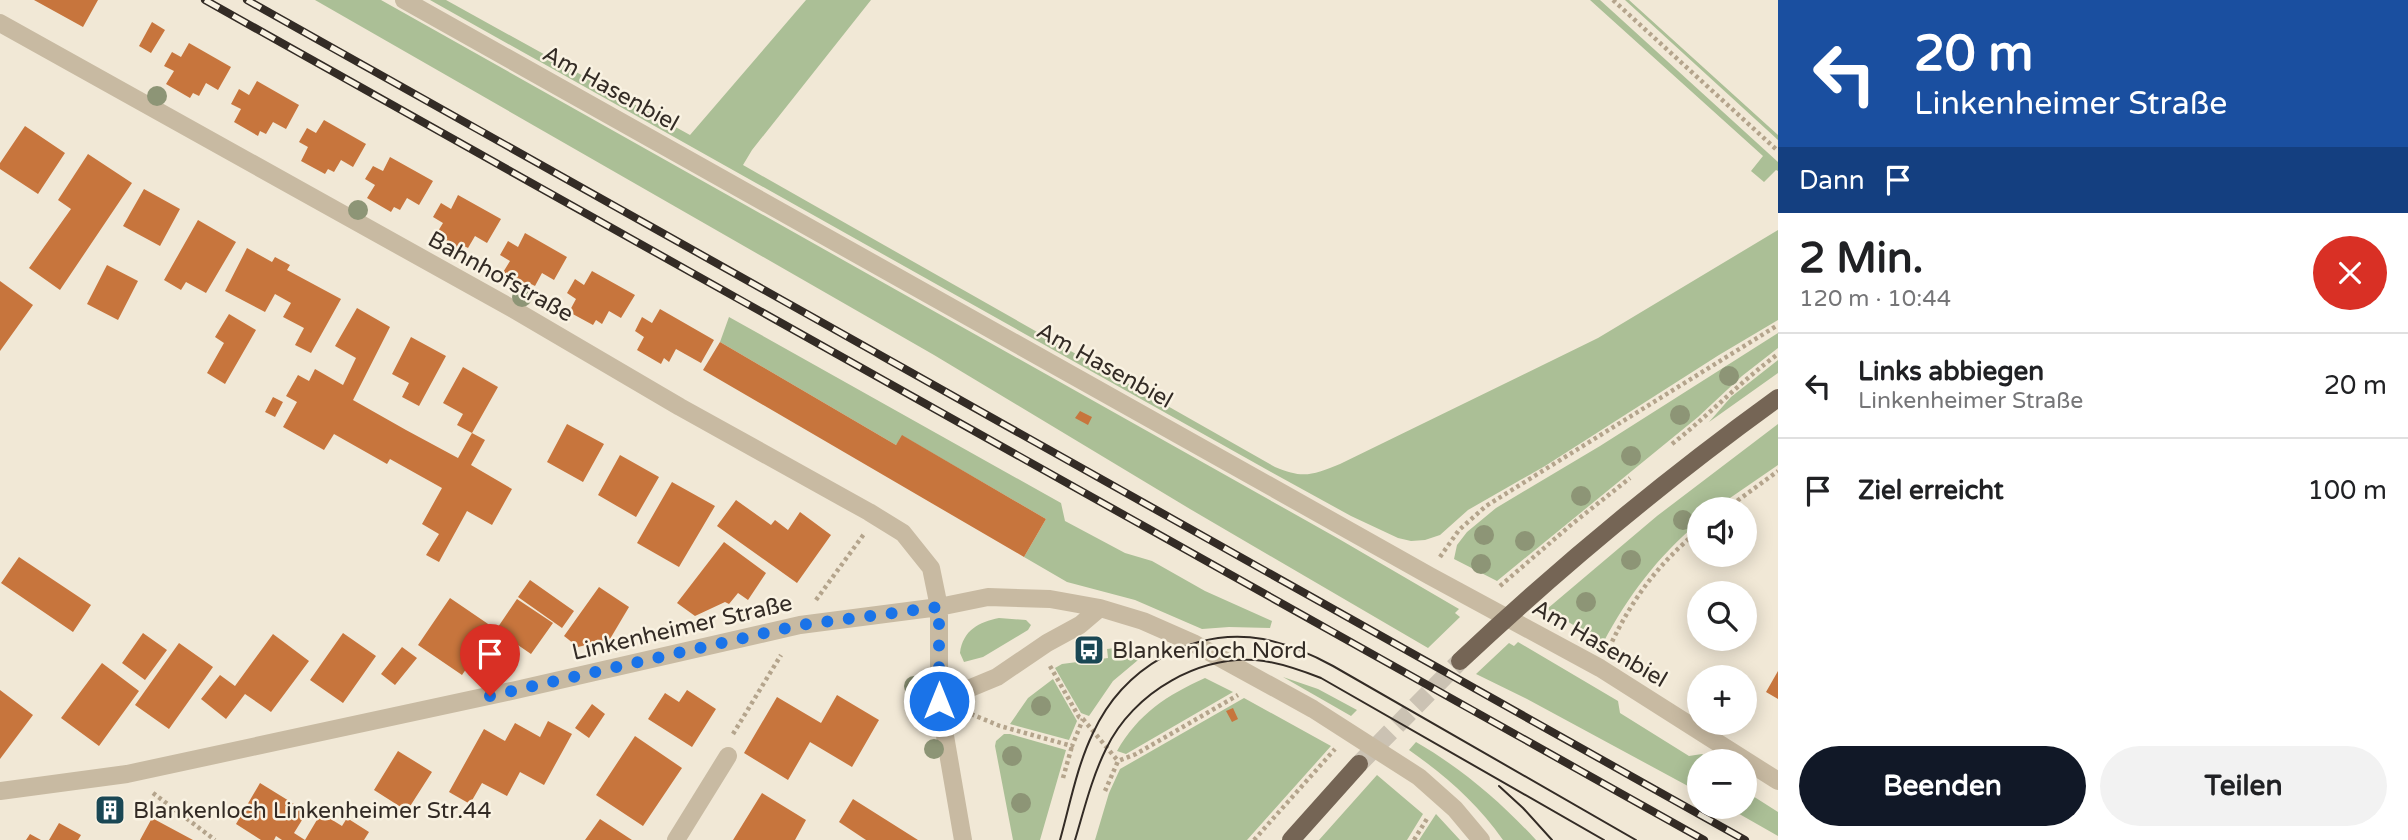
<!DOCTYPE html>
<html lang="de">
<meta charset="utf-8">
<style>
:root{--surface:#fff;--page:#f2f2f2;--text:#202124;--muted:#757577;--line:#e0e0e0;--accent:#111827}
body{margin:0;font-family:"Varela Round",sans-serif;background:var(--page);color:var(--text);height:100vh;display:flex;flex-direction:column;font-size:26px;white-space:nowrap}
*{box-sizing:border-box;margin:0}
p{font-size:23px;color:var(--muted)}
.icon{flex:none;width:38px;height:38px;fill:none;stroke:currentColor;stroke-width:2;stroke-linecap:round;stroke-linejoin:round}
.map{position:relative;flex:1;overflow:hidden}
.side{display:flex;flex-direction:column;background:var(--surface);width:630px}
.side>*{flex:none}
.hud{background:#1a4fa0;color:#fff;overflow:hidden}
.buttons{position:absolute;left:1687px;top:497px;display:grid;gap:14px}
.buttons a{display:grid;place-items:center;width:70px;height:70px;border-radius:50%;background:var(--surface);box-shadow:0 4px 18px #0003;font-size:35px}
.pin{position:absolute;display:grid;place-items:center;width:60px;height:60px;color:#fff;margin:-72px -30px;border-radius:50% 50% 50% 0;rotate:-45deg;box-shadow:0 0 7px #0007}
.pin .icon{rotate:45deg}
.me{position:absolute;width:77px;margin:-38px;rotate:0deg;stroke-linejoin:round;filter:drop-shadow(0 0 5px #0008)}
.turn{display:flex;align-items:center;gap:24px;height:147px;padding:0 21px;font-size:32px}
.turn .icon{width:91px;height:91px;stroke-width:2.5}
.turn b{display:block;font-size:49px;line-height:60px}
.then{display:flex;align-items:center;height:66px;padding:0 21px;background:#0003;gap:14px;font-size:26px}
.round{display:grid;place-items:center;flex:none;width:74px;height:74px;border-radius:37px;background:var(--page)}
.head{display:flex;align-items:center;justify-content:space-between;height:119px;padding:0 21px}
h1{font-size:42px;font-weight:800;line-height:52px}
.action{display:flex;gap:14px;margin-top:auto;padding:14px 21px}
.action a{flex:1;height:80px;border-radius:42px;background:var(--accent);color:#fff;font-size:28px;font-weight:800;line-height:80px;text-align:center}
.action a+a{background:var(--page);color:var(--text)}
ul{padding:0;list-style:none}
li{display:flex;align-items:center;gap:21px;height:105px;padding:0 21px;border-top:2px solid var(--line)}
li div{flex:1}
li b{display:block;font-size:26px}
li em{font-style:normal}
main{display:flex;flex:1;min-height:0}
.map>svg:first-child{display:block}
</style>
<main>
<div class="map">
<svg width="1778" height="840" viewBox="0 0 1778 840">
<rect width="100%" height="100%" fill="#f1e8d6"/>
<path fill="#abbf96" d="M 315,0 L 381,0 L 1339,539 L 1459,609 L 1455,613 L 1460,617 L 1428,648 L 1190,509 L 934,355 Z
M 430,0 L 446,0 L 690,135 L 806,0 L 871,0 L 752,150 L 743,165 L 1275,467 C 1303,479 1313,475 1340,464 L 1598,338 L 1778,230 L 1778,320 L 1719,355 L 1545,466 L 1468,510 L 1440,535 L 1425,540 L 1411,541 L 1398,538 L 1351,516 L 1271,472 Z
M 1590,0 L 1600,0 L 1778,162 L 1778,171 L 1776,170 L 1764,182 L 1751,171 L 1763,156 Z
M 1625,0 L 1629,0 L 1778,135 L 1778,140 Z
M 729,317 L 1061,503 L 1065,521 L 1125,553 L 1152,561 L 1205,591 L 1272,621 L 1270,628 L 1229,627 L 1202,629 L 1135,600 L 1067,582 L 1024,557 L 1046,519 L 903,436 L 896,445 L 720,342 Z
M 1778,333 L 1778,348 L 1742,376 L 1698,417 L 1497,581 L 1454,559 L 1457,545 L 1467,532 L 1496,508 L 1600,446 Z
M 1778,360 L 1778,373 L 1709,422 L 1731,397 Z
M 1778,424 L 1778,465 L 1714,509 L 1699,509 L 1699,522 C 1658,556 1628,596 1603,643 L 1547,609 L 1657,516 Z
M 999,618 L 1026,620 L 1031,625 L 1028,630 L 983,657 L 964,662 L 960,653 C 963,630 979,622 999,618 Z
M 1518,642 L 1618,701 L 1620,713 L 1689,756 L 1702,754 L 1711,760 L 1699,761 L 1699,792 L 1527,699 L 1476,674 L 1509,643 L 1514,646 Z
M 1139,645 L 1150,650 L 1113,681 L 1089,716 L 1081,713 L 1055,668 L 1062,664 L 1108,658 L 1107,649 Z
M 1283,677 L 1318,689 L 1357,710 L 1351,716 Z
M 1205,678 L 1233,692 L 1126,754 L 1117,751 C 1138,714 1167,695 1205,678 Z
M 1053,679 L 1077,721 L 1069,740 L 1010,724 L 1028,698 Z
M 1244,698 L 1331,746 L 1247,840 L 1095,840 L 1109,793 L 1120,769 Z
M 1004,734 L 1010,734 L 1066,750 L 1040,840 L 1013,840 L 995,746 L 996,741 Z
M 1416,742 C 1461,768 1501,802 1536,840 L 1503,840 C 1477,803 1446,776 1409,750 Z
M 1377,775 L 1423,814 L 1407,840 L 1319,840 Z
M 1745,791 L 1778,812 L 1778,836 L 1727,807 L 1745,807 Z
M 1436,814 L 1460,840 L 1419,840 Z"/>
<path fill="#c7753d" d="M 34,0 L 98,0 L 83,27 Z
M 152,22 L 165,30 L 151,53 L 139,46 Z
M 189,43 L 231,67 L 218,90 L 206,83 L 199,96 L 193,93 L 190,98 L 166,84 L 174,71 L 164,66 L 172,52 L 181,57 Z
M 257,81 L 299,105 L 286,129 L 273,122 L 266,134 L 260,131 L 258,136 L 234,122 L 241,109 L 231,104 L 239,89 L 249,95 Z
M 324,120 L 366,144 L 353,167 L 341,160 L 334,172 L 328,169 L 325,174 L 301,161 L 308,147 L 299,142 L 307,128 L 316,133 Z
M 25,126 L 65,153 L 38,194 L 0,169 L 0,163 Z
M 88,154 L 132,183 L 60,290 L 29,268 L 71,209 L 58,200 Z
M 390,157 L 433,181 L 419,205 L 407,198 L 400,210 L 394,207 L 391,212 L 367,198 L 375,185 L 365,179 L 373,166 L 383,171 Z
M 144,189 L 180,209 L 160,246 L 123,226 Z
M 458,195 L 501,219 L 487,243 L 475,236 L 468,248 L 462,245 L 459,250 L 435,236 L 443,223 L 433,217 L 441,203 L 451,209 Z
M 198,220 L 236,242 L 206,293 L 186,282 L 181,290 L 164,280 Z
M 525,233 L 567,257 L 554,280 L 542,273 L 535,286 L 529,283 L 526,288 L 502,274 L 510,261 L 500,255 L 508,241 L 518,247 Z
M 247,248 L 272,262 L 275,257 L 290,265 L 287,270 L 341,299 L 311,353 L 295,345 L 304,328 L 283,317 L 291,303 L 275,294 L 265,312 L 225,291 Z
M 107,265 L 138,281 L 118,320 L 87,304 Z
M 592,271 L 635,295 L 621,318 L 609,311 L 602,324 L 596,320 L 593,325 L 569,312 L 576,299 L 567,293 L 575,279 L 584,285 Z
M 0,281 L 33,305 L 0,351 Z
M 357,308 L 390,327 L 353,400 L 406,430 L 458,458 L 472,433 L 457,425 L 463,414 L 443,403 L 463,367 L 498,387 L 472,433 L 485,440 L 471,465 L 512,489 L 492,525 L 467,511 L 439,562 L 426,555 L 439,534 L 422,524 L 442,488 L 390,459 L 387,464 L 334,434 L 324,450 L 283,427 L 297,402 L 286,396 L 298,375 L 309,381 L 315,369 L 343,385 L 356,358 L 335,346 Z
M 660,309 L 714,340 L 701,363 L 676,349 L 669,362 L 664,358 L 661,364 L 637,350 L 644,337 L 635,331 L 642,317 L 652,323 Z
M 229,314 L 256,330 L 225,384 L 207,373 L 224,343 L 215,337 Z
M 411,337 L 446,356 L 419,406 L 402,397 L 409,383 L 392,374 Z
M 720,342 L 896,445 L 902,435 L 1046,519 L 1024,557 L 703,370 Z
M 273,397 L 283,402 L 275,417 L 265,412 Z
M 1080,411 L 1092,417 L 1088,425 L 1075,418 Z
M 567,424 L 604,444 L 583,482 L 547,462 Z
M 620,455 L 659,477 L 636,517 L 598,495 Z
M 672,482 L 715,506 L 679,567 L 637,543 Z
M 736,500 L 771,525 L 775,520 L 788,530 L 800,512 L 831,535 L 797,583 L 717,526 Z
M 724,542 L 766,573 L 748,600 L 738,593 L 729,604 L 725,602 L 695,616 L 677,603 Z
M 19,557 L 91,605 L 73,632 L 1,583 Z
M 530,580 L 574,611 L 562,628 L 518,597 Z
M 599,587 L 629,607 L 610,639 L 578,647 L 564,636 Z
M 450,598 L 494,628 L 462,675 L 418,645 Z
M 517,599 L 553,623 L 531,654 L 496,630 Z
M 143,633 L 167,650 L 145,680 L 122,663 Z
M 343,633 L 376,656 L 343,703 L 310,680 Z
M 273,634 L 309,661 L 271,712 L 245,694 L 226,719 L 201,699 L 220,675 L 235,686 Z
M 179,643 L 213,667 L 169,729 L 135,705 Z
M 402,647 L 417,658 L 395,685 L 381,674 Z
M 102,663 L 139,691 L 99,746 L 61,718 Z
M 1778,671 L 1778,699 L 1766,692 Z
M 0,690 L 33,715 L 0,759 Z
M 687,690 L 716,709 L 692,747 L 648,719 L 665,693 L 679,702 Z
M 837,695 L 879,720 L 852,767 L 810,742 L 788,780 L 744,753 L 777,697 L 821,723 Z
M 592,704 L 605,714 L 589,738 L 575,728 Z
M 1233,708 L 1238,719 L 1232,722 L 1226,711 Z
M 548,721 L 572,734 L 544,785 L 520,772 L 507,796 L 482,783 L 470,804 L 449,792 L 484,729 L 505,741 L 515,723 L 540,737 Z
M 635,736 L 682,768 L 643,826 L 596,795 Z
M 398,751 L 432,772 L 407,811 L 374,790 Z
M 260,783 L 307,812 L 294,833 L 305,840 L 321,813 L 342,826 L 347,818 L 369,832 L 364,840 L 282,840 L 276,836 L 274,840 L 261,840 L 236,824 Z
M 762,793 L 806,820 L 795,840 L 733,840 Z
M 853,799 L 918,840 L 866,840 L 839,822 Z
M 109,802 L 117,806 L 112,818 L 103,814 Z
M 152,818 L 193,840 L 140,840 Z
M 600,819 L 632,840 L 585,840 Z
M 59,823 L 81,835 L 78,840 L 49,840 Z
M 30,834 L 41,840 L 26,840 Z"/>
<g fill="none" stroke-linecap="round" stroke-linejoin="round">
<path stroke="#cbc2b3" stroke-width="18" stroke-dasharray="18 9" stroke-linecap="butt" d="M 1359,764 L 1460,661"/>
<path stroke="#b4a48c" stroke-width="4.5" stroke-dasharray="3.5 3.5" stroke-linecap="butt" d="M 1613,0 L 1778,151
M 1672,444 C 1709,415 1740,382 1778,354
M 1726,509 L 1778,471
M 1440,557 L 1459,530 L 1486,506 L 1778,325
M 1500,586 L 1572,524 L 1630,478
M 816,600 L 864,534
M 1609,648 C 1632,599 1657,565 1699,530
M 1050,666 L 1079,717 L 1083,719 L 1118,761
M 971,714 L 1000,726 L 1072,746 L 1083,719
M 733,734 L 781,655
M 1063,778 L 1072,746
M 1105,791 L 1118,761 L 1136,754 L 1238,695
M 153,793 L 215,840
M 1254,840 L 1335,749
M 1414,840 L 1428,817"/>
<path stroke="#c8baa2" stroke-width="18" d="M 404,0 L 1430,576 L 1600,668 L 1778,781
M 0,23 L 513,309 L 680,407 L 869,512 L 903,533 L 931,568 L 939,607 L 939,701 L 963,840
M 939,701 L 997,677 L 1047,643 L 1080,625 L 1100,608
M 0,791 L 127,774 L 516,690 L 800,625 L 939,607 L 988,597 L 1050,599 L 1100,608 L 1143,621 L 1193,643 L 1313,709 L 1419,777 L 1455,809 L 1481,840
M 676,840 L 728,756"/>
<path stroke="#756555" stroke-width="18" d="M 1460,661 C 1561,566 1666,479 1778,398
M 1291,840 L 1359,764"/>
<path stroke="#332b25" stroke-width="2" d="M 1499,786 L 1523,808 L 1552,840
M 1060,840 C 1070,804 1077,766 1093,733 C 1123,668 1192,627 1263,639 C 1289,644 1311,654 1333,666 L 1636,840
M 1075,840 C 1084,810 1092,777 1106,749 C 1133,692 1201,653 1264,661 C 1284,664 1303,671 1321,678 L 1604,840"/>
<g stroke="#332b25" stroke-width="8">
<path id="rail" d="M 205,0 L 1704,840
M 247,0 L 1745,840"/>
</g>
<use href="#rail" stroke="#f9f2e2" stroke-width="5" stroke-dasharray="16" stroke-linecap="butt"/>
</g>
<g fill="#8d9576">
<circle cx="157" cy="96" r="10"/>
<circle cx="358" cy="210" r="10"/>
<circle cx="522" cy="297" r="10"/>
<circle cx="1729" cy="376" r="10"/>
<circle cx="1680" cy="415" r="10"/>
<circle cx="1631" cy="456" r="10"/>
<circle cx="1581" cy="496" r="10"/>
<circle cx="1683" cy="520" r="10"/>
<circle cx="1484" cy="535" r="10"/>
<circle cx="1525" cy="541" r="10"/>
<circle cx="1631" cy="560" r="10"/>
<circle cx="1481" cy="564" r="10"/>
<circle cx="1586" cy="602" r="10"/>
<circle cx="914" cy="686" r="10"/>
<circle cx="1041" cy="706" r="10"/>
<circle cx="934" cy="749" r="10"/>
<circle cx="1012" cy="756" r="10"/>
<circle cx="1021" cy="803" r="10"/>
</g>
<g fill="none" stroke-linecap="round" stroke-linejoin="round">
<path stroke="#1a73e8" stroke-width="12" stroke-dasharray="0 21.6" d="M 490,696 L 800,625 L 939,607 L 939,701"/>
</g>
<defs>
<g id="bus-square" transform="scale(1.575)"><rect x="-9" y="-9" width="18" height="18" rx="4" fill="#1a4754" stroke="#f9f2e2"/><path d="M-5-6H5V4H4V6H2V4H-2V6H-4V4H-5ZM-3.5-4V0h7V-4ZM-3.5 1.2v1.5H-2V1.2ZM2 1.2v1.5H3.5V1.2Z" fill="#fff"/></g>
<g id="building-square" transform="scale(1.575)"><rect x="-9" y="-9" width="18" height="18" rx="4" fill="#1a4754" stroke="#f9f2e2"/><path d="M-4-6H4V6H1V3H-1V6H-4ZM-2.5-4.3h1.7v1.8h-1.7ZM.8-4.3h1.7v1.8H.8ZM-2.5-1h1.7V.8h-1.7ZM.8-1h1.7V.8H.8Z" fill="#fff"/></g>
</defs>
<g fill-rule="evenodd">
<use href="#bus-square" x="1089" y="650"/>
<use href="#building-square" x="110" y="810"/>
</g>
<g text-anchor="middle" stroke-width="5" stroke-linejoin="round" paint-order="stroke">
<g font-size="23" fill="#332b25" stroke="#f9f2e2">
<text transform="translate(611 88) rotate(29)" y="8">Am Hasenbiel</text>
<text transform="translate(501 276) rotate(29)" y="8">Bahnhofstraße</text>
<text transform="translate(1105 365) rotate(29)" y="8">Am Hasenbiel</text>
<text transform="translate(682 627) rotate(-13)" y="8">Linkenheimer Straße</text>
<text transform="translate(1600 643) rotate(30)" y="8">Am Hasenbiel</text>
</g>
<g font-size="23" fill="#332b25" stroke="#f9f2e2" text-anchor="start">
<text x="1112" y="658">Blankenloch Nord</text>
<text x="133" y="818">Blankenloch Linkenheimer Str.44</text>
</g>
</g>
</svg>
<div class="buttons">
<a><svg class="icon" aria-label="sound" viewBox="0 0 24 24"><path d="M4 9h4l5-4v14l-5-4H4zM17 9q2 3 0 6"/></svg></a>
<a><svg class="icon" aria-label="search" viewBox="0 0 24 24"><circle cx="10" cy="10" r="6"/><path d="M15 15l6 6"/></svg></a>
<a>+</a>
<a>−</a>
</div>
<div class="pin" style="left:490px;top:696px;background:#d93025"><svg class="icon" aria-label="arrive" viewBox="0 0 24 24"><path d="M6 21V4h12l-3 4 3 4H6"/></svg></div>
<svg class="me" style="left:939px;top:701px" viewBox="-20 -20 40 40"><circle r="17" fill="#1a73e8" stroke="#fff" stroke-width="3"/><path d="M0-11L8 9 0 5-8 9z" fill="#fff"/></svg>
</div>
<section class="side">
<div class="hud">
<div class="turn"><svg class="icon" aria-label="left" viewBox="0 0 24 24"><path d="M17 20v-9H6M10 6l-5 5 5 5"/></svg><div><b>20 m</b>Linkenheimer Straße</div></div>
<div class="then">Dann<svg class="icon" aria-label="arrive" viewBox="0 0 24 24"><path d="M6 21V4h12l-3 4 3 4H6"/></svg></div>
</div>
<div class="head"><div><h1>2 Min.</h1><p>120 m · 10:44</p></div><a class="round" style="background:#d93025;color:#fff"><svg class="icon" aria-label="close" viewBox="0 0 24 24"><path d="M6 6l12 12M18 6L6 18"/></svg></a></div>
<ul>
<li><svg class="icon" aria-label="left" viewBox="0 0 24 24"><path d="M17 20v-9H6M10 6l-5 5 5 5"/></svg><div><b>Links abbiegen</b><p>Linkenheimer Straße</p></div><em>20 m</em></li>
<li><svg class="icon" aria-label="arrive" viewBox="0 0 24 24"><path d="M6 21V4h12l-3 4 3 4H6"/></svg><div><b>Ziel erreicht</b></div><em>100 m</em></li>
</ul>
<div class="action"><a>Beenden</a><a>Teilen</a></div>
</section>
</main>
